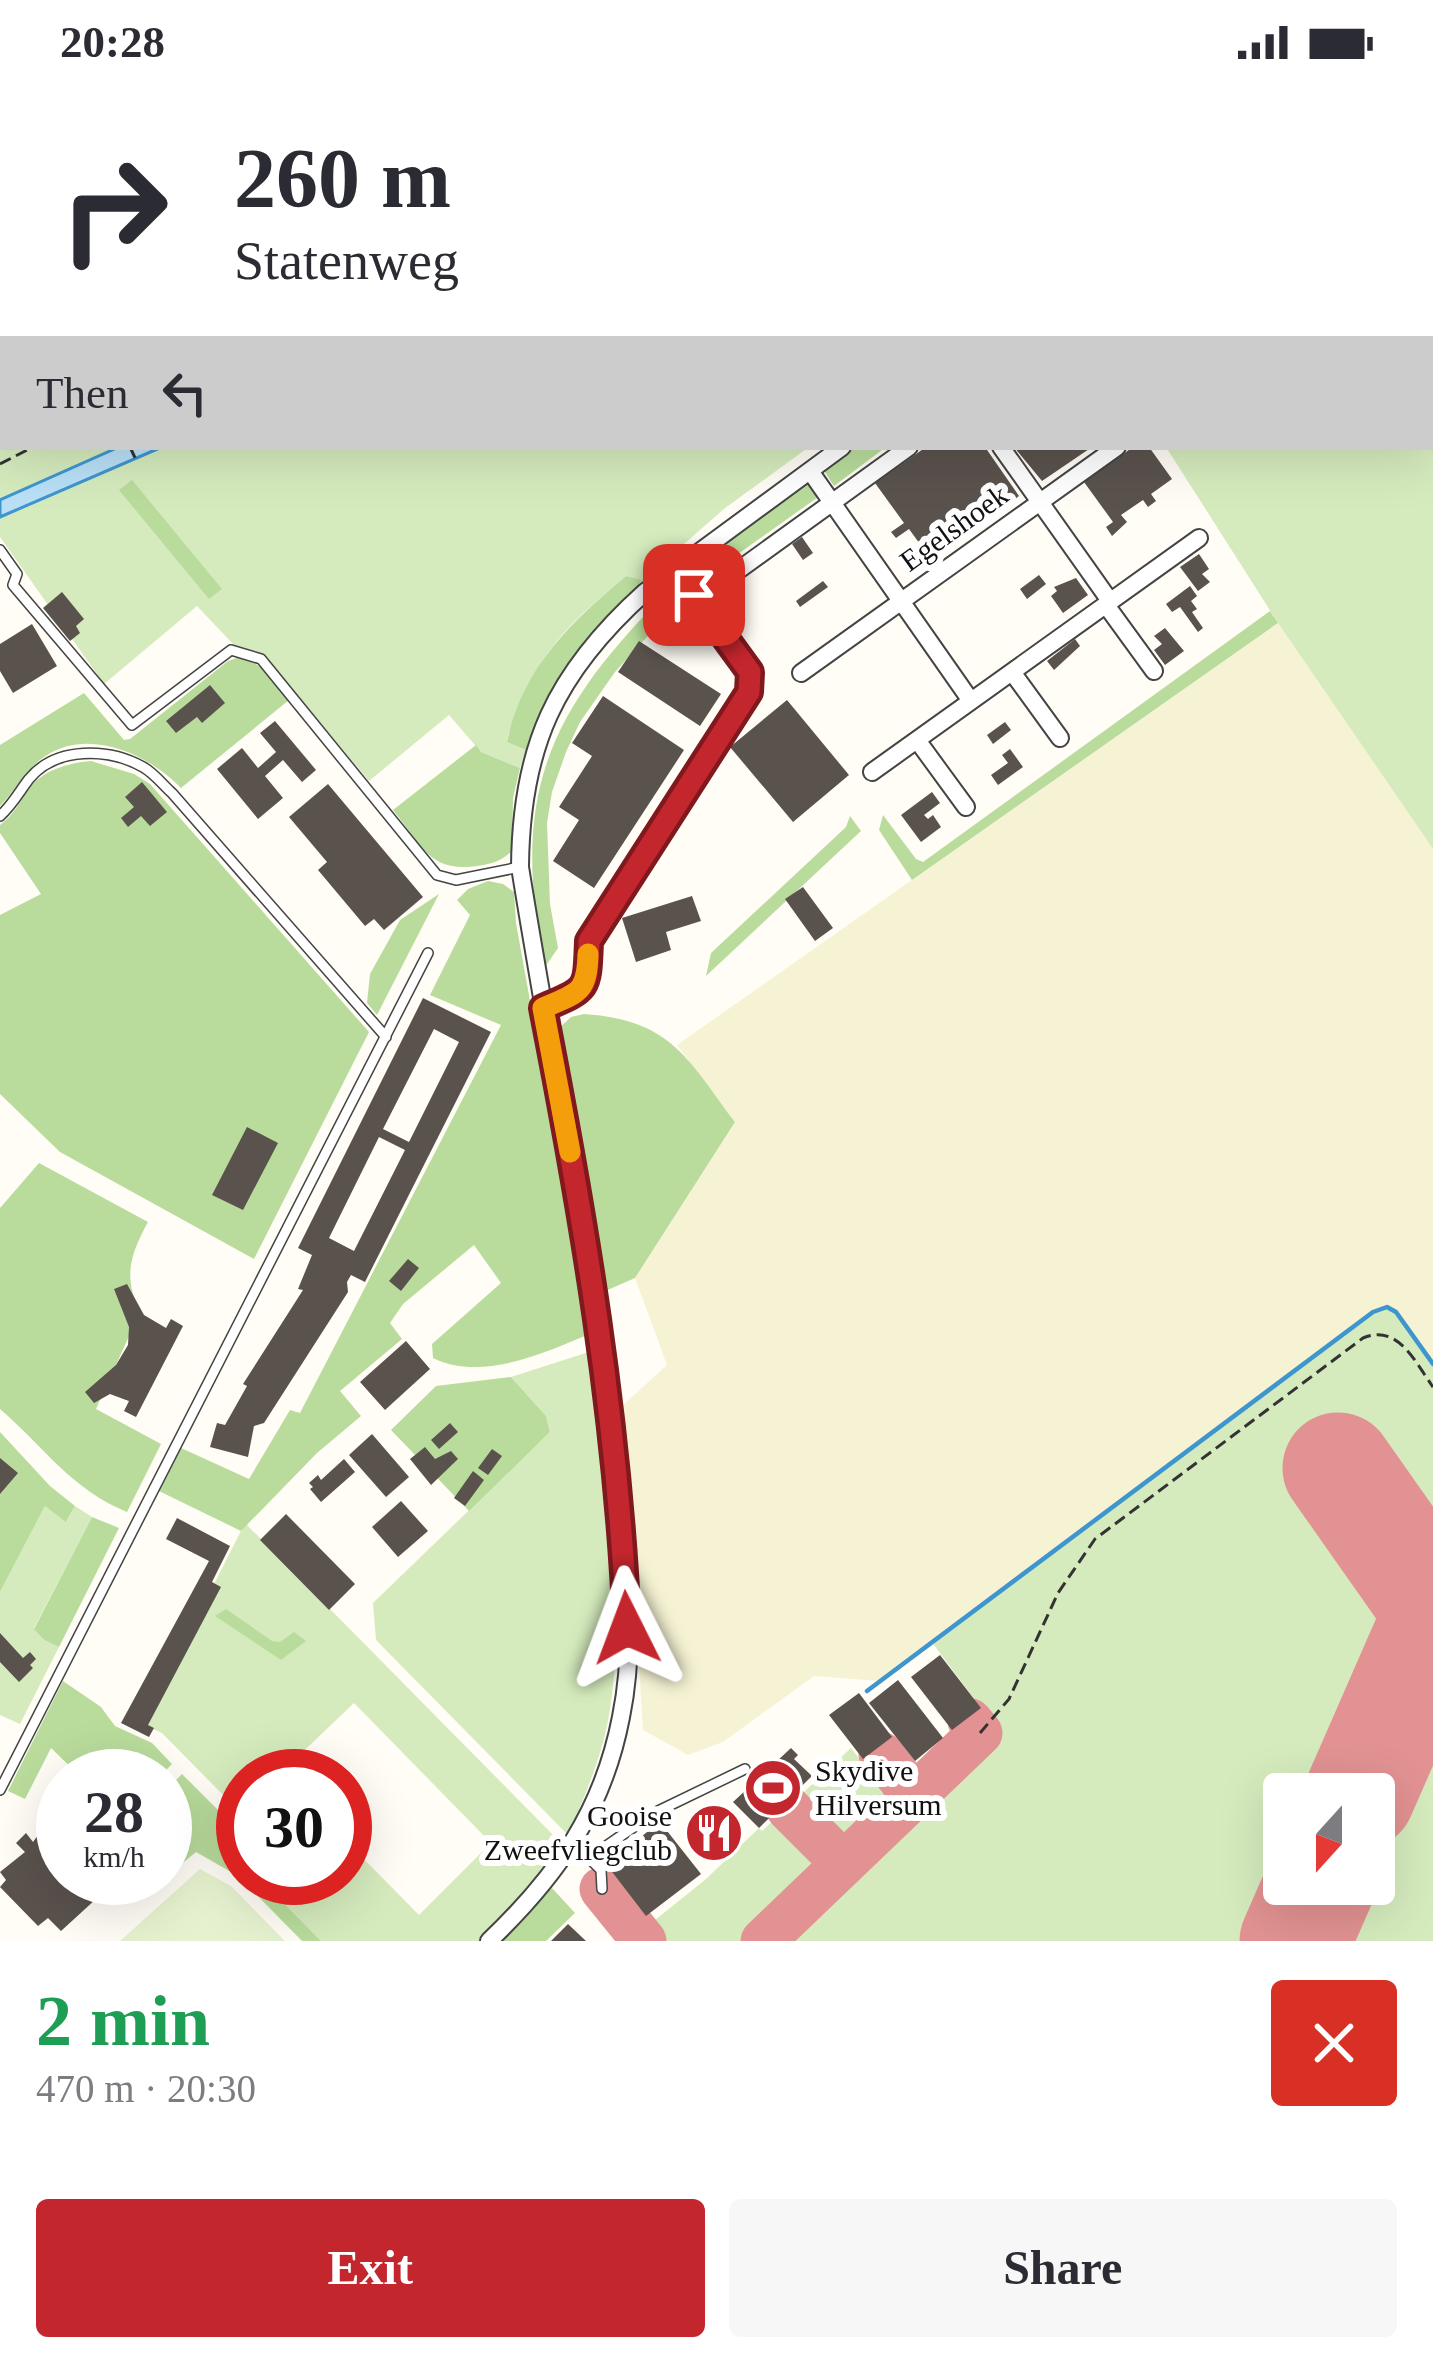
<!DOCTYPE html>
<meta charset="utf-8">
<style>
:root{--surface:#fff;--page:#f7f7f7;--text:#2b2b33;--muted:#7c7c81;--accent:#c4262e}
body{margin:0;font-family:Georgia,serif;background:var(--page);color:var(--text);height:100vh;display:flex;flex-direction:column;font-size:45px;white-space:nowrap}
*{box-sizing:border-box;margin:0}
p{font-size:39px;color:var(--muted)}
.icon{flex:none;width:66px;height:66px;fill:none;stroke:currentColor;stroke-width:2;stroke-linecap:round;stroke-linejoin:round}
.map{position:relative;height:1857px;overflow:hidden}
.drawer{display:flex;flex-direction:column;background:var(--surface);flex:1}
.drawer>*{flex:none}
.hud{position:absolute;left:0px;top:0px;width:1434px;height:366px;box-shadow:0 12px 48px #0002;background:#fff;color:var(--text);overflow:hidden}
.needle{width:78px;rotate:201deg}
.fabs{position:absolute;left:1263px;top:1689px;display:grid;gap:24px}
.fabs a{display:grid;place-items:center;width:132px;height:132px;border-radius:12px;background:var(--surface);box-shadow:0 12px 48px #0002;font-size:60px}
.speed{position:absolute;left:36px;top:1665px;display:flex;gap:24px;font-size:60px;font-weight:700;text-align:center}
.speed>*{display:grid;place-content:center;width:156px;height:156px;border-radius:50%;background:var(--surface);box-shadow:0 12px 48px #0002;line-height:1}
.speed small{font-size:30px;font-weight:400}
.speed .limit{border:18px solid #d22;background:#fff;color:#111}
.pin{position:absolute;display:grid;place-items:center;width:102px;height:102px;color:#fff;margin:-51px;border-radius:24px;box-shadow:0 6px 18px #0006}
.me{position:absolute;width:132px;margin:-66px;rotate:357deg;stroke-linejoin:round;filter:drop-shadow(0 0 9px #0008)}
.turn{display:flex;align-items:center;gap:42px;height:252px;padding:0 36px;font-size:54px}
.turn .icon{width:156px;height:156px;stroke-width:2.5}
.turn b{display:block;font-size:84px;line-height:102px}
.then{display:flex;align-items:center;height:114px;padding:0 36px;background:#0003;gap:24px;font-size:45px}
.round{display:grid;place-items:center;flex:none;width:126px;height:126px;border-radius:12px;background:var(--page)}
.head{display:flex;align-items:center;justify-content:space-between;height:204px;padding:0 36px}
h1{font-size:72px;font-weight:800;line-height:90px;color:#1e9e55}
.primary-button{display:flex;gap:24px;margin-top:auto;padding:24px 36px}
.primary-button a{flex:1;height:138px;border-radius:12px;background:var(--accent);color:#fff;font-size:48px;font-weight:800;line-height:138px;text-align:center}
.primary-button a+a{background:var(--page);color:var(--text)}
.status{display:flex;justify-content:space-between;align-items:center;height:84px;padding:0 60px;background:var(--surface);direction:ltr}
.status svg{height:33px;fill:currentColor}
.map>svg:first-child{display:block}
</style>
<div class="status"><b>20:28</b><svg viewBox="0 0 49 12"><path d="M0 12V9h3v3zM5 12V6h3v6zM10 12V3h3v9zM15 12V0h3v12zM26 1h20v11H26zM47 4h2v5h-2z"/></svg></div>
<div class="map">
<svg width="1433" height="1857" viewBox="0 0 1433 1857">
<rect width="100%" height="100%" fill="#fffdf5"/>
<path fill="#f6f3d4" d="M 1278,539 L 1433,765 L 1433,1280 L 1396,1228 L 1373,1228 L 879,1597 L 814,1592 L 723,1658 L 688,1671 L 643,1646 L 623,1321 L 667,1281 L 635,1194 L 735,1038 L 677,961 Z"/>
<path fill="#d5ebbd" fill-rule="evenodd" d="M 0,0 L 718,0 L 3,3 L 3,363 L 119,363 L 0,416 Z
M 978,0 L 1304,0 L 971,3 Z
M 1358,0 L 1433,0 L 1433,765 L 1278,539 L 1166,363 L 1431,363 L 1431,3 L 1353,3 Z
M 162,363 L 809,363 L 725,424 L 643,496 L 626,492 C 558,549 540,567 508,651 L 507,658 L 526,666 L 520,684 L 481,668 L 449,631 L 369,697 L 263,570 L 234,561 L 197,522 L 104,600 L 0,453 L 0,433 Z
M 1387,1223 L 1396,1228 L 1433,1280 L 1433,1857 L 656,1857 L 645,1844 L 706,1795 L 759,1744 L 762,1747 L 851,1664 L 903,1732 L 996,1644 L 931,1557 L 1373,1228 ZM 1284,1710 L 1374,1710 L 1374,1800 L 1284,1800 Z
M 592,1267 C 609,1383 629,1521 608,1637 C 600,1677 584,1714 568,1751 L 376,1556 L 373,1519 L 550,1348 L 546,1332 L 511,1293 Z
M 45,1422 L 67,1437 L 75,1422 L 92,1433 L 34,1544 L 44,1556 L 59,1563 L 20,1640 L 0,1631 L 0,1508 Z
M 245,1439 L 564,1762 L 523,1815 L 479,1857 L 321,1857 L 259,1794 L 345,1794 L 345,1756 L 419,1831 L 491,1759 L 354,1619 L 289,1681 L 279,1671 L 258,1692 L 243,1692 L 243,1707 L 231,1719 L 162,1649 L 143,1640 Z"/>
<path fill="#b9dc9c" d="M 0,0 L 614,0 L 615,3 L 3,3 L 0,364 Z
M 852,363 L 886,363 L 834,402 L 823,385 Z
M 810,394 L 821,411 L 700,497 L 691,486 Z
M 132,396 L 222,505 L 209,515 L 119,406 Z
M 626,492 L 643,496 C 597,546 550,601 526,666 L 507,658 C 522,584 571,538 626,492 Z
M 677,498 L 686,510 L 615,588 L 580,638 L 566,668 L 552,708 L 547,739 L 550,820 L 558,864 L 545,883 C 508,704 551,623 677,498 Z
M 1270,527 L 1278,539 L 912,796 L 879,746 L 883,731 L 916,775 L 923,778 Z
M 240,573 C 263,579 275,598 289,616 L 181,704 C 149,671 89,642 44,673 C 25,686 16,706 0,722 L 0,661 L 84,609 L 124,656 L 130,655 L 228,577 Z
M 476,661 L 481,668 L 520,684 L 513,714 L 512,767 C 501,777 492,780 477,782 C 429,789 421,760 393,726 Z
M 91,677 L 134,690 L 150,700 L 369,948 L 254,1175 L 60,1068 L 0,1010 L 0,831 L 41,810 L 0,749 L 0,741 C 19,727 23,708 37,696 C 51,684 74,678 91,677 Z
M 850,732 L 861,747 L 706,892 L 711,869 L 846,743 Z
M 488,797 L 503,800 L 514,808 L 516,839 L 590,1250 C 543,1269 482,1298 433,1274 L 432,1260 L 501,1199 L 474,1161 L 403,1220 L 390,1239 L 402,1255 L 340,1307 L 361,1332 L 317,1369 L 241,1447 L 159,1407 L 181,1364 L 249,1395 L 290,1326 L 300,1329 L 501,941 L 430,911 L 470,831 L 457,816 L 468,805 Z
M 439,810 L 377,931 L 367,919 L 370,890 L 400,836 Z
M 584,930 C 671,936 687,974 735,1038 L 635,1194 L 603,1208 L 557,946 L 571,933 Z
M 39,1079 L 148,1138 C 130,1171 123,1193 140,1228 L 96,1325 L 161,1360 L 127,1428 C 72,1406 43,1362 0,1325 L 0,1124 Z
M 511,1293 L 546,1332 L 550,1348 L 469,1427 L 391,1346 L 436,1302 Z
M 0,1348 L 50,1402 L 75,1422 L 66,1438 L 45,1422 L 0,1508 Z
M 92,1433 L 119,1444 L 59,1563 L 44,1556 L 34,1545 Z
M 226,1525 L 272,1557 L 280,1558 L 294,1548 L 306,1557 L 281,1576 L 215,1532 Z
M 63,1597 L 101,1623 L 115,1642 L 152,1659 L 172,1680 L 160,1692 L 80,1692 L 51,1664 L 25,1715 L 8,1707 Z
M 182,1690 L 231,1739 L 218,1752 L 243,1778 L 243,1794 L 259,1794 L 321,1857 L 302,1857 L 238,1792 L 196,1768 L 173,1787 L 165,1779 L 165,1707 Z
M 552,1804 L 575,1829 L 546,1857 L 500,1857 Z"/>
<path fill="#e6f2cf" d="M 200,1785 L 231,1802 L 285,1857 L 120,1857 Z"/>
<path fill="#b9e0f7" stroke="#3f96cf" stroke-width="3" d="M 119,363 L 162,363 L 0,433 L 0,416 Z"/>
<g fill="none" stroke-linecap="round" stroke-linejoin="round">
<path stroke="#3f96cf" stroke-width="4.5" d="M 867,1607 L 1373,1228 L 1387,1223 L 1396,1228 L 1433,1280"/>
<path stroke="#e29292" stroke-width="45" d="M 881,1670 L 913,1711
M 788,1724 L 843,1779
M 602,1805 L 644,1857
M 763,1857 L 980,1649 L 970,1637"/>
<path stroke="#e29292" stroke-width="111" d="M 1338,1384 L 1433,1519
M 1360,1710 L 1433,1543
M 1295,1857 L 1320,1800"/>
</g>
<path fill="#5a524d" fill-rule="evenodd" d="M 926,363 L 985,363 L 1019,412 L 933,478 L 909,445 L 896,454 L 891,448 L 904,439 L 875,399 Z
M 1014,363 L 1092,363 L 1042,397 Z
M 1133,363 L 1149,363 L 1172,395 L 1151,410 L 1156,417 L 1148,423 L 1143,416 L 1121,431 L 1127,438 L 1112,452 L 1106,443 L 1113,438 L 1084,398 Z
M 802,453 L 813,469 L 803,476 L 792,460 Z
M 1199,470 L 1209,485 L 1202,490 L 1210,498 L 1198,507 L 1180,483 Z
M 1039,491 L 1046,500 L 1027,515 L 1020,505 Z
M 1076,494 L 1088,511 L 1063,529 L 1051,512 L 1057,507 L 1054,503 Z
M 823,497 L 828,503 L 800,523 L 796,517 Z
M 1190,502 L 1197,512 L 1191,517 L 1197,525 L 1192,528 L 1203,544 L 1198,548 L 1180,523 L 1172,528 L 1166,520 Z
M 62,508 L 84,535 L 76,542 L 80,549 L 70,557 L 43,524 Z
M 32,540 L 57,582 L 13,609 L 0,587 L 0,560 Z
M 1165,544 L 1184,567 L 1165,581 L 1154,566 L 1162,560 L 1154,552 Z
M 1075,555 L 1080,562 L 1054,586 L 1047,577 Z
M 639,557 L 721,610 L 700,642 L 618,588 Z
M 210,601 L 225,619 L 202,639 L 197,633 L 176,649 L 166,637 Z
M 603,612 L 684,666 L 594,804 L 553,777 L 579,736 L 559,723 L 592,672 L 572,659 Z
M 787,616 L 849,691 L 793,738 L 730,663 Z
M 275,637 L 316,686 L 302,698 L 283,676 L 265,692 L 283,714 L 258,735 L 217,685 L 242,664 L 258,684 L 276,668 L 260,649 Z
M 1005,638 L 1011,646 L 993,660 L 987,651 Z
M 1010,665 L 1023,683 L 998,701 L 991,691 L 1008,679 L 1002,671 Z
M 142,698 L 167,728 L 150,742 L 141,732 L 128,743 L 121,734 L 134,723 L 125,713 Z
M 328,700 L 423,813 L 384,846 L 374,835 L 365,842 L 318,786 L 327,778 L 289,733 Z
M 932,708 L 940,719 L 924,731 L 928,735 L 933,731 L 941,743 L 921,758 L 901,731 Z
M 803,803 L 833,844 L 815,857 L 785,815 Z
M 692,812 L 701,837 L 666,848 L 671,866 L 636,878 L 622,834 Z
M 423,914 L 491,948 L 365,1198 L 351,1191 L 347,1198 L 348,1208 L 264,1339 L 254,1342 L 248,1373 L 210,1363 L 217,1339 L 225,1341 L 247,1302 L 243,1300 L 303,1206 L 298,1205 L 312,1171 L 298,1164 ZM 434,945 L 459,958 L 409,1058 L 383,1045 ZM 379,1053 L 405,1066 L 354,1167 L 329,1154 Z
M 247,1043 L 278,1059 L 243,1126 L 212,1111 Z
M 408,1175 L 419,1184 L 401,1207 L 389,1197 Z
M 127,1200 L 144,1231 L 166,1244 L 171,1235 L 183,1242 L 136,1333 L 124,1327 L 129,1317 L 126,1316 L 110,1310 L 94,1319 L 85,1308 L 116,1281 L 128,1261 L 129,1243 L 114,1205 Z
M 406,1257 L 430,1285 L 385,1326 L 360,1298 Z
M 450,1339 L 458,1348 L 439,1365 L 431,1356 Z
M 372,1350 L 409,1393 L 386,1413 L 349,1371 Z
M 425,1363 L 435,1375 L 451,1367 L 458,1375 L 431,1401 L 410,1375 Z
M 492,1365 L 502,1372 L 488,1391 L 478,1384 Z
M 0,1374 L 18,1389 L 0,1410 Z
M 344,1375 L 355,1388 L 321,1418 L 310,1405 L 313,1403 L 309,1399 L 318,1391 L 321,1396 Z
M 473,1387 L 484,1396 L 465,1422 L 454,1414 Z
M 401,1417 L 428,1447 L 398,1473 L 372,1443 Z
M 286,1430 L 355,1500 L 329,1526 L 260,1456 Z
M 177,1434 L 230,1462 L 212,1498 L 221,1503 L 148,1641 L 154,1644 L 149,1653 L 121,1639 L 209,1477 L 166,1455 Z
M 0,1549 L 23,1574 L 30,1568 L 36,1575 L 30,1581 L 33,1584 L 19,1598 L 0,1578 Z
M 940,1571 L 981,1624 L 952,1646 L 911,1593 Z
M 898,1596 L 943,1654 L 915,1677 L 869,1619 Z
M 859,1609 L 892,1653 L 863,1675 L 829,1631 Z
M 791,1664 L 798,1671 L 794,1675 L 812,1692 L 759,1744 L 733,1718 Z
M 58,1700 L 63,1706 L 63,1794 L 119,1794 L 61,1847 L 48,1834 L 38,1842 L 0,1803 L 6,1796 L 0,1788 L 25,1768 L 16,1759 L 26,1749 L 33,1758 L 41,1747 L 38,1741 Z
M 724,1725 L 739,1745 L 704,1772 L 689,1752 Z
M 660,1738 L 701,1790 L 646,1832 L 606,1780 Z
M 568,1840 L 586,1857 L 551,1857 Z"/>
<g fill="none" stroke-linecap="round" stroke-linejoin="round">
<g stroke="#444" stroke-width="12">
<path id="lane" d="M 0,466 L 17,490 L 13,501 L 132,641 L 231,566 L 261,575 L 437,791 L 456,796 L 520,783
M 0,732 C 13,720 19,708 29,695 C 56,662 109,664 143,683 C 154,689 163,701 172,709 L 386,953
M 0,1706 L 428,869
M 575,1760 L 601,1786 L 602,1805
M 589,1774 L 654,1729 L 745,1685"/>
</g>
<g stroke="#444" stroke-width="20">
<path id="street" d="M 1349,3 L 1353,0
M 1001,363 L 1110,517
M 810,387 L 971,617
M 729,493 L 909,363
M 1106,521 L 1154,587
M 1012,588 L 1060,654
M 801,589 L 1117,363
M 917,656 L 966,723
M 872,688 L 1199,454
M 543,924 C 589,904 587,908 588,857 L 749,607 L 750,588 L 677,485
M 489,1857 C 557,1792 603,1727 621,1633 C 639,1546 623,1448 613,1360 C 590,1166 551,976 520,783 C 521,663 555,589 645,508 L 842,363"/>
</g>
<path stroke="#333" stroke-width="3" stroke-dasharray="12 6" stroke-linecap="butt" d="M 787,3 L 793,0
M 0,318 L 3,324
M 130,363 L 137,378
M 0,380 L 33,363
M 980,1649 L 1009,1615 L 1058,1509 L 1095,1455 L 1363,1254 C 1398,1239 1415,1278 1433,1303"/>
<use href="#lane" stroke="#fff" stroke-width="9"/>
<use href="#street" stroke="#fff" stroke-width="16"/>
</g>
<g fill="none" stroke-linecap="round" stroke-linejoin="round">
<g stroke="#7f191e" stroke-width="30">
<path id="route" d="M 627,1544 C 618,1335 583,1129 543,924 C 589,904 587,907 589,857 L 749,608 L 750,588 L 694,511"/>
</g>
<use href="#route" stroke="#c4262e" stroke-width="21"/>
<path stroke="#f59e0b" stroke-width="21" d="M 570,1068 L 543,924 C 577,909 587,910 588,870"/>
</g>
<defs>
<g id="stadium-disc" transform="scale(3)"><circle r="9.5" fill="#c4262e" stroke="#fff"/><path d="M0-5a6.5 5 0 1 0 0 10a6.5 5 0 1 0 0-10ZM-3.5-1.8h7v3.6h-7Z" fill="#fff"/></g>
<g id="restaurant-disc" transform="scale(3)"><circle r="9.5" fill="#c4262e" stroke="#fff"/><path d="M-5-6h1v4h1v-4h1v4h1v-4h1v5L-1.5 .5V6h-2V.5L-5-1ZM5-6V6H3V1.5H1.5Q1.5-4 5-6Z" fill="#fff"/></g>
</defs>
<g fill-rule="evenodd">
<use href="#stadium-disc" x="773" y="1704"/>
<use href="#restaurant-disc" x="714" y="1749"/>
</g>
<g text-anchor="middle" stroke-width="12" stroke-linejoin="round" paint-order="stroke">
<g font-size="30" fill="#111" stroke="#fff">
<text transform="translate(954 444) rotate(-36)" y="10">Egelshoek</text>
</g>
<g font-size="30" fill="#111" stroke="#fff" text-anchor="start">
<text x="815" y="1697">Skydive<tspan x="815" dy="34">Hilversum</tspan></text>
<text x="672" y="1742" text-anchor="end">Gooise<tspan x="672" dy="34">Zweefvliegclub</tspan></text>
</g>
</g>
</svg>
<div class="fabs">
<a><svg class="needle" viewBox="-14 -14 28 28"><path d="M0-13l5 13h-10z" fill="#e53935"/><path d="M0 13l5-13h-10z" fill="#7c7c81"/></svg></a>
</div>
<div class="speed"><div>28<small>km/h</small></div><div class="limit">30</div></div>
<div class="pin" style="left:694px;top:511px;background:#d93025"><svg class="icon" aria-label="arrive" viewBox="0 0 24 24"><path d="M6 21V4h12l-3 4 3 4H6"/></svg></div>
<svg class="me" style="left:627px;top:1544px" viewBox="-20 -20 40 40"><path d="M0-17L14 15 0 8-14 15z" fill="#c4262e" stroke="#fff" stroke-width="4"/></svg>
<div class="hud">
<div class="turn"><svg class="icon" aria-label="right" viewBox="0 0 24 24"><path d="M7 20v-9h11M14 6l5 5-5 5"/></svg><div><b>260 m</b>Statenweg</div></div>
<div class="then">Then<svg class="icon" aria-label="left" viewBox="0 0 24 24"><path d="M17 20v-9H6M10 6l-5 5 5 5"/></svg></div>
</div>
</div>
<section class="drawer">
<div class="head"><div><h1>2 min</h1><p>470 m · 20:30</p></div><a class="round" style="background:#d93025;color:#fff"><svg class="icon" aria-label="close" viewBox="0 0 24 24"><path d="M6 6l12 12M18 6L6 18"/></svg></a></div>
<div class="primary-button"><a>Exit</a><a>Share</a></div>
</section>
